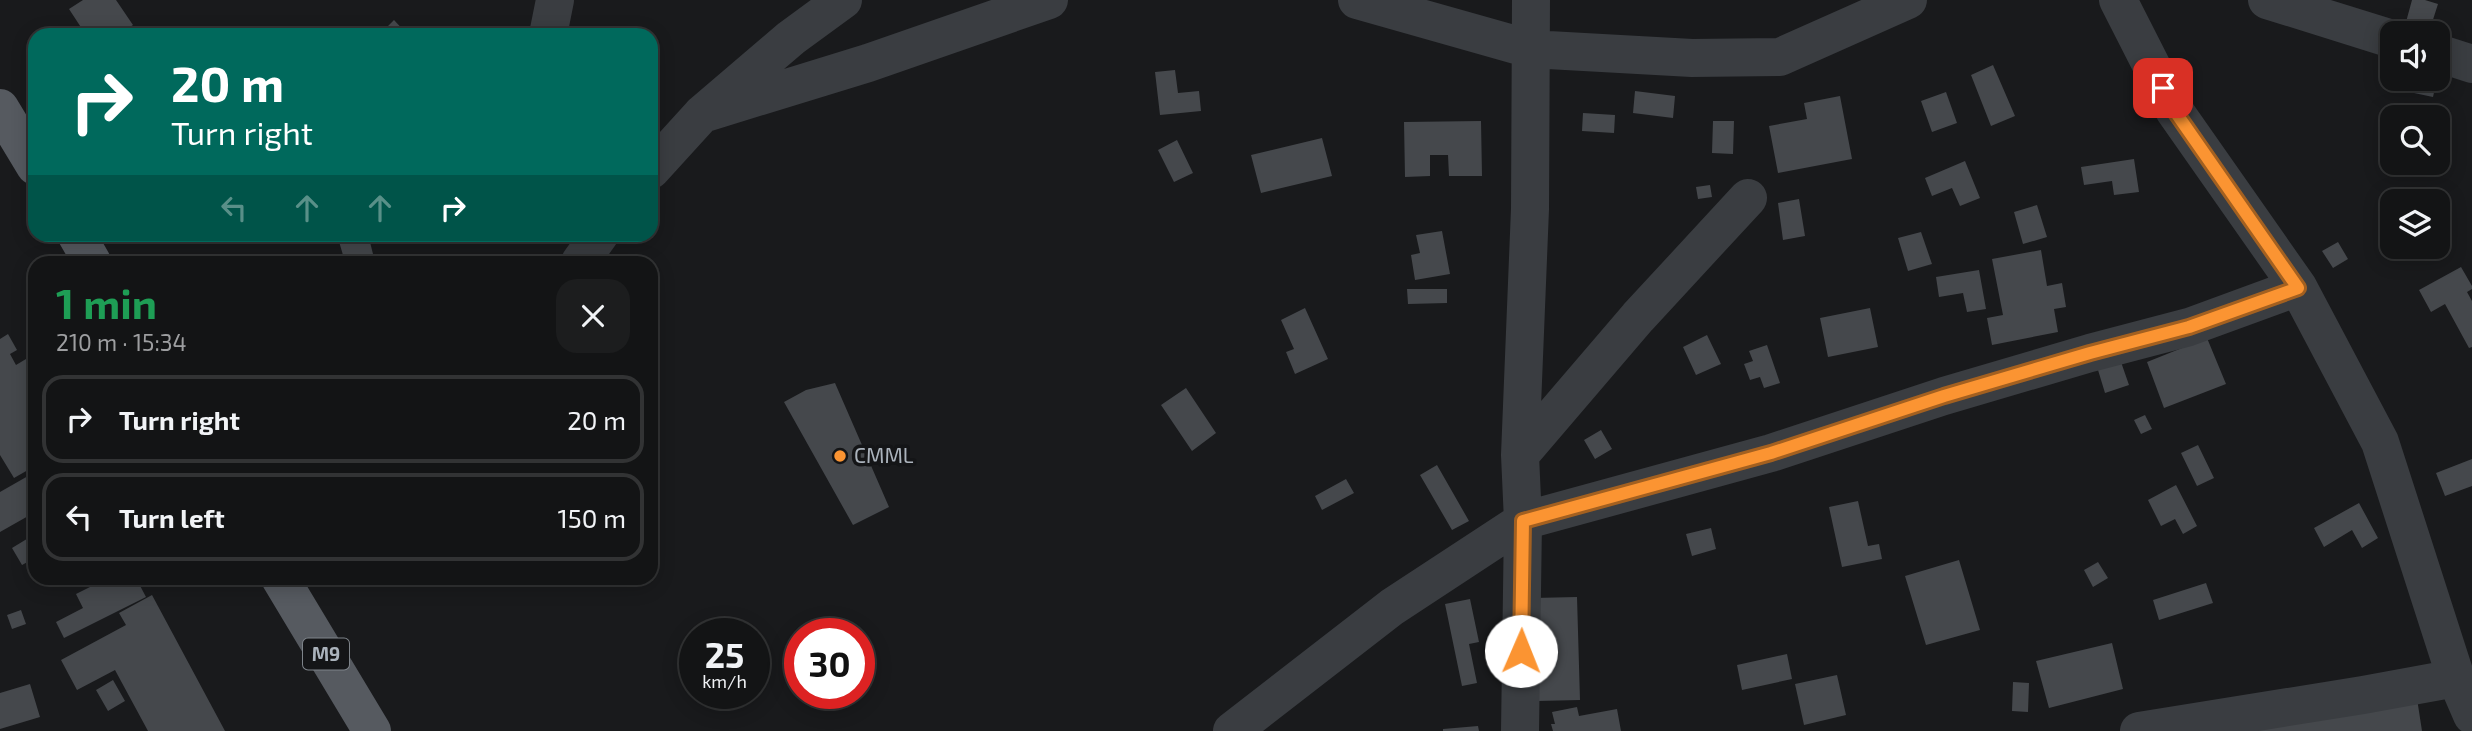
<!DOCTYPE html>
<meta charset="utf-8">
<style>
:root{--surface:#131415;--page:#1c1d1e;--text:#f1f3f6;--muted:#9d9ea0;--line:#323334}
body{margin:0;font-family:"Exo 2",sans-serif;background:var(--page);color:var(--text);height:100vh;display:flex;flex-direction:column;font-size:26px;white-space:nowrap}
*{box-sizing:border-box;margin:0}
p{font-size:23px;color:var(--muted)}
.icon{flex:none;width:38px;height:38px;fill:none;stroke:currentColor;stroke-width:2;stroke-linecap:round;stroke-linejoin:round}
.map{position:relative;flex:1;overflow:hidden}
.side{position:absolute;left:28px;top:256px;width:630px;height:329px;display:flex;flex-direction:column;background:var(--surface);border-radius:21px;box-shadow:0 4px 18px #0003,0 0 0 2px var(--line)}
.side>*{flex:none}
.guide{position:absolute;left:28px;top:28px;width:630px;height:214px;border-radius:21px;box-shadow:0 4px 18px #0003,0 0 0 2px var(--line);background:#00695c;color:#fff;overflow:hidden}
.fabs{position:absolute;left:2380px;top:21px;display:grid;gap:14px}
.fabs a{display:grid;place-items:center;width:70px;height:70px;border-radius:14px;background:var(--surface);box-shadow:0 4px 18px #0003,0 0 0 2px var(--line);font-size:35px}
.speed{position:absolute;left:679px;top:618px;display:flex;gap:14px;font-size:35px;font-weight:700;text-align:center}
.speed>*{display:grid;place-content:center;width:91px;height:91px;border-radius:50%;background:var(--surface);box-shadow:0 4px 18px #0003,0 0 0 2px var(--line);line-height:1}
.speed small{font-size:18px;font-weight:400}
.speed .limit{border:10px solid #d22;background:#fff;color:#111}
.pin{position:absolute;display:grid;place-items:center;width:60px;height:60px;color:#fff;margin:-30px;border-radius:14px;box-shadow:0 4px 10px #0006}
.me{position:absolute;width:77px;margin:-38px;rotate:1deg;stroke-linejoin:round;filter:drop-shadow(0 0 5px #0008)}
.turn{display:flex;align-items:center;gap:24px;height:147px;padding:0 28px;font-size:32px}
.turn .icon{width:91px;height:91px;stroke-width:2.5}
.turn b{display:block;font-size:49px;line-height:60px}
.lanes{display:flex;align-items:center;height:66px;padding:0 28px;background:#0003;justify-content:center;gap:35px;direction:ltr}
.lanes .off{opacity:.35}
.round{display:grid;place-items:center;flex:none;width:74px;height:74px;border-radius:21px;background:var(--page)}
.headline{display:flex;align-items:center;justify-content:space-between;height:119px;padding:0 28px}
h1{font-size:42px;font-weight:700;line-height:52px;color:#1e9e55}
ul{padding:0;list-style:none}
li{display:flex;align-items:center;gap:21px;height:88px;margin:0 14px 10px;padding:0 14px;border:4px solid var(--line);border-radius:21px}
li div{flex:1}
li b{display:block;font-size:26px}
li em{font-style:normal}
.map>svg:first-child{display:block}
</style>
<div class="map">
<svg width="2472" height="731" viewBox="0 0 2472 731">
<rect width="100%" height="100%" fill="#191a1c"/>
<path fill="#45484c" d="M 83,0 L 116,0 L 133,25 L 118,35 L 86,35 L 69,9 Z
M 2412,0 L 2425,0 L 2438,4 L 2430,29 L 2406,22 Z
M 394,20 L 408,35 L 379,35 Z
M 1993,65 L 2015,116 L 1991,126 L 1971,75 Z
M 1175,70 L 1178,93 L 1199,91 L 1201,111 L 1160,115 L 1155,72 Z
M 2397,79 L 2437,79 L 2433,97 L 2395,89 Z
M 1635,91 L 1675,96 L 1673,118 L 1633,113 Z
M 1946,92 L 1957,123 L 1932,132 L 1921,101 Z
M 1840,96 L 1852,159 L 1778,173 L 1769,126 L 1807,119 L 1804,103 Z
M 1583,113 L 1615,115 L 1614,133 L 1582,131 Z
M 1481,121 L 1482,176 L 1449,176 L 1448,155 L 1430,155 L 1430,176 L 1405,177 L 1404,122 Z
M 1713,121 L 1734,121 L 1733,154 L 1712,153 Z
M 1322,138 L 1332,176 L 1261,193 L 1251,155 Z
M 1177,140 L 1193,173 L 1174,182 L 1158,150 Z
M 2134,159 L 2139,192 L 2114,195 L 2112,181 L 2084,185 L 2081,167 Z
M 1965,161 L 1980,198 L 1960,206 L 1952,188 L 1932,196 L 1925,178 Z
M 1710,185 L 1712,197 L 1698,199 L 1696,187 Z
M 1799,199 L 1805,236 L 1783,240 L 1778,203 Z
M 2037,205 L 2047,237 L 2023,244 L 2014,212 Z
M 1442,231 L 1450,274 L 1415,280 L 1411,255 L 1420,253 L 1416,235 Z
M 1921,232 L 1932,264 L 1908,271 L 1898,238 Z
M 351,234 L 368,234 L 375,262 L 345,262 L 338,238 Z
M 2338,242 L 2348,259 L 2333,268 L 2322,251 Z
M 2041,250 L 2047,286 L 2062,283 L 2066,307 L 2054,309 L 2058,332 L 1992,345 L 1987,318 L 2003,315 L 1992,259 Z
M 2461,267 L 2472,286 L 2472,289 L 2467,292 L 2472,301 L 2472,347 L 2469,348 L 2445,304 L 2431,312 L 2419,290 Z
M 1979,270 L 1986,309 L 1967,312 L 1963,293 L 1939,297 L 1936,277 Z
M 1407,289 L 1447,289 L 1447,303 L 1408,304 Z
M 1305,308 L 1328,359 L 1295,374 L 1286,352 L 1294,349 L 1281,320 Z
M 1870,308 L 1878,347 L 1828,357 L 1820,318 Z
M 8,334 L 17,350 L 10,354 L 16,365 L 26,359 L 35,374 L 35,378 L 27,383 L 35,397 L 35,466 L 14,478 L 0,455 L 0,339 Z
M 1707,335 L 1721,364 L 1696,375 L 1683,347 Z
M 2207,338 L 2226,384 L 2164,408 L 2147,362 Z
M 1767,345 L 1780,383 L 1764,388 L 1760,377 L 1750,380 L 1744,364 L 1753,361 L 1749,351 Z
M 2121,362 L 2129,385 L 2105,393 L 2098,370 Z
M 835,383 L 889,507 L 853,525 L 784,402 L 806,390 Z
M 1186,388 L 1216,433 L 1192,451 L 1161,405 Z
M 2145,415 L 2152,429 L 2141,434 L 2134,420 Z
M 1601,430 L 1612,449 L 1595,459 L 1584,440 Z
M 2198,445 L 2214,478 L 2197,486 L 2181,453 Z
M 2472,459 L 2472,486 L 2445,496 L 2436,473 Z
M 1437,465 L 1469,521 L 1452,530 L 1420,475 Z
M 35,472 L 35,524 L 30,515 L 0,532 L 0,492 Z
M 1346,479 L 1354,493 L 1322,510 L 1315,496 Z
M 2176,485 L 2197,526 L 2183,534 L 2175,519 L 2161,526 L 2148,500 Z
M 1858,501 L 1868,546 L 1879,544 L 1882,559 L 1842,567 L 1829,507 Z
M 2359,503 L 2378,538 L 2362,548 L 2352,530 L 2324,547 L 2314,528 Z
M 1711,528 L 1716,549 L 1692,556 L 1686,534 Z
M 35,534 L 35,558 L 22,565 L 12,548 Z
M 1959,560 L 1980,630 L 1926,645 L 1905,576 Z
M 2098,562 L 2108,578 L 2093,587 L 2084,570 Z
M 108,578 L 136,578 L 146,597 L 64,638 L 56,622 L 83,608 L 76,594 Z
M 2206,583 L 2213,603 L 2159,620 L 2153,600 Z
M 152,595 L 225,731 L 148,731 L 115,670 L 77,690 L 61,660 L 126,625 L 119,613 Z
M 1577,597 L 1580,700 L 1537,701 L 1533,598 Z
M 1470,599 L 1479,642 L 1469,644 L 1477,683 L 1462,686 L 1445,604 Z
M 21,610 L 26,624 L 12,629 L 7,615 Z
M 2112,643 L 2123,689 L 2049,708 L 2036,661 Z
M 1787,654 L 1792,679 L 1742,690 L 1737,665 Z
M 1837,675 L 1846,715 L 1804,725 L 1795,684 Z
M 113,680 L 125,701 L 108,711 L 96,690 Z
M 2013,682 L 2029,683 L 2028,712 L 2012,711 Z
M 30,684 L 40,717 L 0,729 L 0,693 Z
M 2416,692 L 2422,731 L 2249,731 Z
M 1577,707 L 1579,716 L 1617,709 L 1621,731 L 1553,731 L 1551,724 L 1555,724 L 1552,712 Z
M 1478,726 L 1479,731 L 1443,731 L 1443,729 Z"/>
<g fill="none" stroke-linecap="round" stroke-linejoin="round">
<path stroke="#3a3d41" stroke-width="38" d="M 1357,0 L 1530,49 L 1692,58 L 1780,57 L 1908,0
M 2118,0 L 2174,110 L 2298,287 L 2380,442 L 2456,678 L 2472,715
M 2267,0 L 2392,39
M 548,35 L 555,0
M 2438,53 L 2472,64
M 702,114 L 868,63 L 1049,0
M 651,170 L 702,114 L 791,38 L 843,0
M 580,262 L 600,234
M 1520,455 L 1638,317 L 1748,198
M 1232,731 L 1392,607 L 1523,521 L 1771,453 L 1944,396 L 2090,353 L 2189,327 L 2298,287
M 1520,731 L 1523,521 L 1520,455 L 1530,209 L 1531,0
M 2139,731 L 2363,695 L 2456,678"/>
<path stroke="#565a60" stroke-width="38" d="M 0,108 L 35,166
M 76,234 L 92,262
M 280,578 L 372,731"/>
</g>
<g fill="none" stroke-linecap="round" stroke-linejoin="round">
<g stroke="#a36020" stroke-width="18">
<path id="route" d="M 1521,651 L 1523,521 L 1771,453 L 1944,396 L 2090,353 L 2189,327 L 2298,288 L 2174,110 L 2163,88"/>
</g>
<use href="#route" stroke="#fb9432" stroke-width="12"/>
</g>
<circle fill="#fb9432" stroke="#141517" stroke-width="2.5" cx="840" cy="456" r="7"/>
<g text-anchor="middle" stroke-width="7" stroke-linejoin="round" paint-order="stroke">
<rect fill="#141517" stroke="#7e848a" stroke-width="2" x="303" y="638.5" width="46" height="31" rx="5"/>
<g font-size="19" font-weight="bold" fill="#abb3bc">
<text x="326" y="661">M9</text>
</g>
<g font-size="21" fill="#abb3bc" stroke="#141517" text-anchor="start">
<text x="854" y="463">CMML</text>
</g>
</g>
</svg>
<div class="fabs">
<a><svg class="icon" aria-label="sound" viewBox="0 0 24 24"><path d="M4 9h4l5-4v14l-5-4H4zM17 9q2 3 0 6"/></svg></a>
<a><svg class="icon" aria-label="search" viewBox="0 0 24 24"><circle cx="10" cy="10" r="6"/><path d="M15 15l6 6"/></svg></a>
<a><svg class="icon" aria-label="layers" viewBox="0 0 24 24"><path d="M12 4l9 5-9 5-9-5zM3 14l9 5 9-5"/></svg></a>
</div>
<div class="speed"><div>25<small>km/h</small></div><div class="limit">30</div></div>
<div class="pin" style="left:2163px;top:88px;background:#d93025"><svg class="icon" aria-label="arrive" viewBox="0 0 24 24"><path d="M6 21V4h12l-3 4 3 4H6"/></svg></div>
<svg class="me" style="left:1521px;top:651px" viewBox="-20 -20 40 40"><circle r="19" fill="#fff"/><path d="M0-13L10 11 0 6-10 11z" fill="#fb9432"/></svg>
<div class="guide">
<div class="turn"><svg class="icon" aria-label="right" viewBox="0 0 24 24"><path d="M7 20v-9h11M14 6l5 5-5 5"/></svg><div><b>20 m</b>Turn right</div></div>
<div class="lanes"><svg class="icon off" aria-label="left" viewBox="0 0 24 24"><path d="M17 20v-9H6M10 6l-5 5 5 5"/></svg><svg class="icon off" aria-label="ahead" viewBox="0 0 24 24"><path d="M12 20V5M6 11l6-6 6 6"/></svg><svg class="icon off" aria-label="ahead" viewBox="0 0 24 24"><path d="M12 20V5M6 11l6-6 6 6"/></svg><svg class="icon" aria-label="right" viewBox="0 0 24 24"><path d="M7 20v-9h11M14 6l5 5-5 5"/></svg></div>
</div>
<section class="side">
<div class="headline"><div><h1>1 min</h1><p>210 m · 15:34</p></div><a class="round"><svg class="icon" aria-label="close" viewBox="0 0 24 24"><path d="M6 6l12 12M18 6L6 18"/></svg></a></div>
<ul>
<li><svg class="icon" aria-label="right" viewBox="0 0 24 24"><path d="M7 20v-9h11M14 6l5 5-5 5"/></svg><div><b>Turn right</b></div><em>20 m</em></li>
<li><svg class="icon" aria-label="left" viewBox="0 0 24 24"><path d="M17 20v-9H6M10 6l-5 5 5 5"/></svg><div><b>Turn left</b></div><em>150 m</em></li>
</ul>
</section>
</div>
